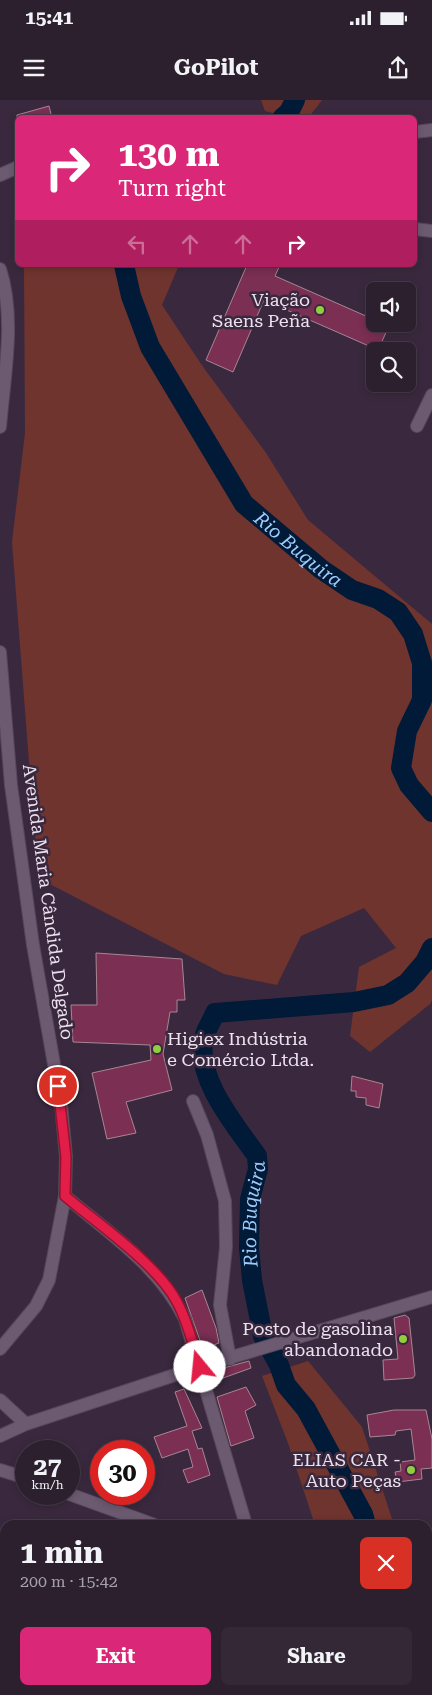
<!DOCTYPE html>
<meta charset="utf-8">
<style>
:root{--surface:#2c1f2e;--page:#342736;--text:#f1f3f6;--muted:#a6a2aa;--line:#483d4a;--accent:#db2777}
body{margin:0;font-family:"Roboto Serif",serif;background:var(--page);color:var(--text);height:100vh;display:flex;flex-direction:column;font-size:19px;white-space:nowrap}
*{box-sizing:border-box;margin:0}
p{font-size:16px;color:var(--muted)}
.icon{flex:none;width:28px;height:28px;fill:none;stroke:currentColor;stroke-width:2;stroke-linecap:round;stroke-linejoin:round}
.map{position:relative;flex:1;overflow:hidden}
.side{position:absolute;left:0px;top:1420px;width:432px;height:175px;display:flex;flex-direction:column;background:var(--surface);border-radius:15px 15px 0 0;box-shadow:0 2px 8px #0003,0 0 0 1px var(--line)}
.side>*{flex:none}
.guide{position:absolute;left:15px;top:15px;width:402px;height:152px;border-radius:8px;box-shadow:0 2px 8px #0003,0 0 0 1px var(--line);background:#db2777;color:#fff;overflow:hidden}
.buttons{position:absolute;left:366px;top:182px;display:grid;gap:10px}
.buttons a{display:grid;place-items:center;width:50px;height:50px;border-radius:8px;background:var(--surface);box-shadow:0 2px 8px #0003,0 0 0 1px var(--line);font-size:25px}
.speed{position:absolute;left:15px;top:1340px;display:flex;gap:10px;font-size:25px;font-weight:700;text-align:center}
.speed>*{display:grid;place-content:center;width:65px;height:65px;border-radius:50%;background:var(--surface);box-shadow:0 2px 8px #0003,0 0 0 1px var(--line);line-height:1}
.speed small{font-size:12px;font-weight:400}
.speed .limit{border:8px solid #d22;background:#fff;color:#111}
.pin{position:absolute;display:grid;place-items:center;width:42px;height:42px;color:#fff;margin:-21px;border:2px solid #fff;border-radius:50%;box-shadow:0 1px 5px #0007}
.me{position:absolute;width:55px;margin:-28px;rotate:343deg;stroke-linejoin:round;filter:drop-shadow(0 0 4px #0008)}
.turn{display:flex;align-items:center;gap:18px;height:105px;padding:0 20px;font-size:22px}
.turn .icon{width:65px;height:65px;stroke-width:2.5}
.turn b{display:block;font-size:35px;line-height:42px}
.lanes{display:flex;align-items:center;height:48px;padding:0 20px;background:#0003;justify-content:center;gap:25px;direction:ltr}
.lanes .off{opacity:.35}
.round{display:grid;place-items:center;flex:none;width:52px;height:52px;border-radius:8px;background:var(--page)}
.headline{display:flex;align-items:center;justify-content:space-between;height:85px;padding:0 20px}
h1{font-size:30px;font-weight:700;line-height:38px}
.button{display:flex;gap:10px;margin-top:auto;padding:10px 20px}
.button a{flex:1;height:58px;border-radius:8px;background:var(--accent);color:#fff;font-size:20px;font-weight:700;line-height:58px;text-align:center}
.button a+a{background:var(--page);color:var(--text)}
.status{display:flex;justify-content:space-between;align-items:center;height:35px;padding:0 25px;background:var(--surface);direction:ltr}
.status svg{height:14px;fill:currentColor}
header{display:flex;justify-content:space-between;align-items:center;height:65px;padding:0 20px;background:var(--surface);font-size:22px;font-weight:700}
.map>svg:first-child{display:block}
</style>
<div class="status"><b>15:41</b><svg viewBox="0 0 49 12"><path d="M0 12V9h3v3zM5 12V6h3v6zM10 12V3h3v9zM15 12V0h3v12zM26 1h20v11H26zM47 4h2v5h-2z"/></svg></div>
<header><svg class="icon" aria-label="menu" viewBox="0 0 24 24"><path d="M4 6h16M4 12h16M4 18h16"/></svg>GoPilot<svg class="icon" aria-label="share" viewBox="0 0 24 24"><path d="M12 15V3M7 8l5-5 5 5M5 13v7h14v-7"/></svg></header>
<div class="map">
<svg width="432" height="1595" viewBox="0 0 432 1595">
<rect width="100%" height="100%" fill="#3a293e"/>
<path fill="#70342e" d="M 261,0 L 322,0 L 309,17 L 288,17 L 265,11 Z
M 24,165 L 179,165 L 162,205 L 201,264 L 266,353 L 308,420 L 432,524 L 432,900 L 430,904 L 370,952 L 350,936 L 359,867 L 396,848 L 364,808 L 301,836 L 277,885 L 224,874 L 38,778 L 12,442 L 25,333 Z
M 308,1261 L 362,1327 L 394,1425 L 315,1425 L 288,1343 L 262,1276 Z
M 246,1590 L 426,1590 L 426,1595 L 241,1595 Z"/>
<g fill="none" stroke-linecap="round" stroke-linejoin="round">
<g stroke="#001a37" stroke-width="20">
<path d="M 282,18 L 289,12 L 295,0"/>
<path id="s1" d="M 124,165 L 131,196 L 150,247 L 244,404 L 321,469 L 352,490 L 378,499 L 398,512 L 413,534 L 422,563 L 422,600 L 407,631 L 401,668 L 409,685 L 432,712"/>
<path id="s2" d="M 366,1425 L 363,1414 L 306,1309 L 286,1285 L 279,1265 L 263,1236 L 252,1180 L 249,1148 L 250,1099 L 258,1069 L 257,1056 C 236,1026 194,977 204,938 C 206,929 212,921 215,913 L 354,902 L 388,895 L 407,883 L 425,862 L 432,848"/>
<path d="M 413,1590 L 413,1595"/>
</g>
</g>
<path fill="#7a2f53" stroke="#a78693" d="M 49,6 L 52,18 L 17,18 L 17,15 Z
M 247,165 L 280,165 L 275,176 L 375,220 L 375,224 L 389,226 L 378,250 L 264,200 L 233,272 L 206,260 Z
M 96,853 L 182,859 L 185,900 L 177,900 L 177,912 L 170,912 L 163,954 L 172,990 L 126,1002 L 136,1033 L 107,1039 L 92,973 L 151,960 L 150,945 L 73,942 L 71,905 L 97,905 Z
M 352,976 L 383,984 L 379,1008 L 366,1005 L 366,998 L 356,997 L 356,991 L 351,991 Z
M 202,1190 L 216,1228 L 219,1243 L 203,1249 L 185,1198 Z
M 405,1215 L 409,1218 L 415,1275 L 413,1278 L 384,1280 L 383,1260 L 398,1259 L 394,1218 Z
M 249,1261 L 251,1268 L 212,1282 L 209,1272 Z
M 246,1287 L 256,1305 L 245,1311 L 254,1338 L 231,1346 L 217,1297 Z
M 184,1289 L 202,1328 L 192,1331 L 198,1349 L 202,1348 L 210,1375 L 188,1383 L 183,1370 L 193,1367 L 188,1349 L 162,1358 L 154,1337 L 187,1326 L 175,1292 Z
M 394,1310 L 426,1310 L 432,1339 L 432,1368 L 421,1369 L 422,1379 L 397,1382 L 395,1372 L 401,1371 L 400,1362 L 415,1360 L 411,1329 L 396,1331 L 395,1335 L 370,1337 L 367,1315 Z"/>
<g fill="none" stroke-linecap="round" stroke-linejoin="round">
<g stroke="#56475a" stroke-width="14">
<path id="minor" d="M 415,32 L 432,30
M 0,75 L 18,67
M 415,129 L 432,131
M 0,169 C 16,218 4,277 0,327
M 417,326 L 432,295
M 0,552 L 11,685 L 33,845 L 61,1004 L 66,1057 L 65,1096 L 49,1180 L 36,1206 L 0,1249
M 193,1001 L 207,1035 L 225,1101 L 226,1147 L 220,1205 L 230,1259
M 65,1096 C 108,1132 160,1167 185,1219 L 246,1425
M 0,1300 L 26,1324
M 0,1336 L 26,1324 L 199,1267 L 432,1197
M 0,1370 L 26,1378
M 69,1394 L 155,1425
M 0,1484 L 5,1486
M 190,1595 L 192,1590"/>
</g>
<use href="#minor" stroke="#6c5a71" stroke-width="12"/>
</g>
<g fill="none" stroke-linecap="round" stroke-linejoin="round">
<g stroke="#92132f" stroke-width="12">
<path id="route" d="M 58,986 L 66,1057 L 65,1096 C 98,1124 157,1164 177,1202 C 188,1222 193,1245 200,1267"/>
</g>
<use href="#route" stroke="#e11d48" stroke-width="9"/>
</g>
<g fill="#91cd3f" stroke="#3a293e" stroke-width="2">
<circle cx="320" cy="210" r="5"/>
<circle cx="157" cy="949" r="5"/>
<circle cx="403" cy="1239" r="5"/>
<circle cx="411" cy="1370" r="5"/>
</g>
<g text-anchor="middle" stroke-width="5" stroke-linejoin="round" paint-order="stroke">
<g font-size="18" fill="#ece1ef" stroke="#3a293e" text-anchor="end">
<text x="310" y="206">Viação<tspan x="310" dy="21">Saens Peña</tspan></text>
<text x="167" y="945" text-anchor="start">Higiex Indústria<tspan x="167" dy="21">e Comércio Ltda.</tspan></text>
<text x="393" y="1235">Posto de gasolina<tspan x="393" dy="21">abandonado</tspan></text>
<text x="401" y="1366">ELIAS CAR -<tspan x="401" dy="21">Auto Peças</tspan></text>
</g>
<g font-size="18" fill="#ece1ef" stroke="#3a293e">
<text transform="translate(48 802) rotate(82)" y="6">Avenida Maria Cândida Delgado</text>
</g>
<g font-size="19" font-style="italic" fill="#9dcbfc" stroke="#3a293e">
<text dy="7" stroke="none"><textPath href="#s1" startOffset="340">Rio Buquira</textPath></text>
<text dy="7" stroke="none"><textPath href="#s2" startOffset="340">Rio Buquira</textPath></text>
</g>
</g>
</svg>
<div class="buttons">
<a><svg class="icon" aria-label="sound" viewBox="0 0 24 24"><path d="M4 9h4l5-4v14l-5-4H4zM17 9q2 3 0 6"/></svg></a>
<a><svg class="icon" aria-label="search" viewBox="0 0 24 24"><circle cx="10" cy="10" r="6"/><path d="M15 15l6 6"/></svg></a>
</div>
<div class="speed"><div>27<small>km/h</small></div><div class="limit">30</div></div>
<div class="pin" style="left:58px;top:986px;background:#d93025"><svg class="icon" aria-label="arrive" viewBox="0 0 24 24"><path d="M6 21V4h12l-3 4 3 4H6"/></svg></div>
<svg class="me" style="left:200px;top:1267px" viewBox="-20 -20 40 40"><circle r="19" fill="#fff"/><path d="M0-13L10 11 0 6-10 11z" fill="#e11d48"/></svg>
<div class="guide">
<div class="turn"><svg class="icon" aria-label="right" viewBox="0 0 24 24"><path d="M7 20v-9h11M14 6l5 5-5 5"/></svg><div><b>130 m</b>Turn right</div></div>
<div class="lanes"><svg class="icon off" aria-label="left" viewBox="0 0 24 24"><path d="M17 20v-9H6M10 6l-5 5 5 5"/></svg><svg class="icon off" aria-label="ahead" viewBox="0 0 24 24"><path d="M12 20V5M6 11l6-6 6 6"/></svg><svg class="icon off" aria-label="ahead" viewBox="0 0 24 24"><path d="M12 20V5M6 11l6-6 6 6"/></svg><svg class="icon" aria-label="right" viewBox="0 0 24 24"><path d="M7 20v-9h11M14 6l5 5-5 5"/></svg></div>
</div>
<section class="side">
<div class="headline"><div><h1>1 min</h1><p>200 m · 15:42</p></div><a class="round" style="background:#d93025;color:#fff"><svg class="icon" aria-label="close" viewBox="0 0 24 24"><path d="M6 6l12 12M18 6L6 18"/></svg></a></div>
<div class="button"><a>Exit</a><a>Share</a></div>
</section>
</div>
